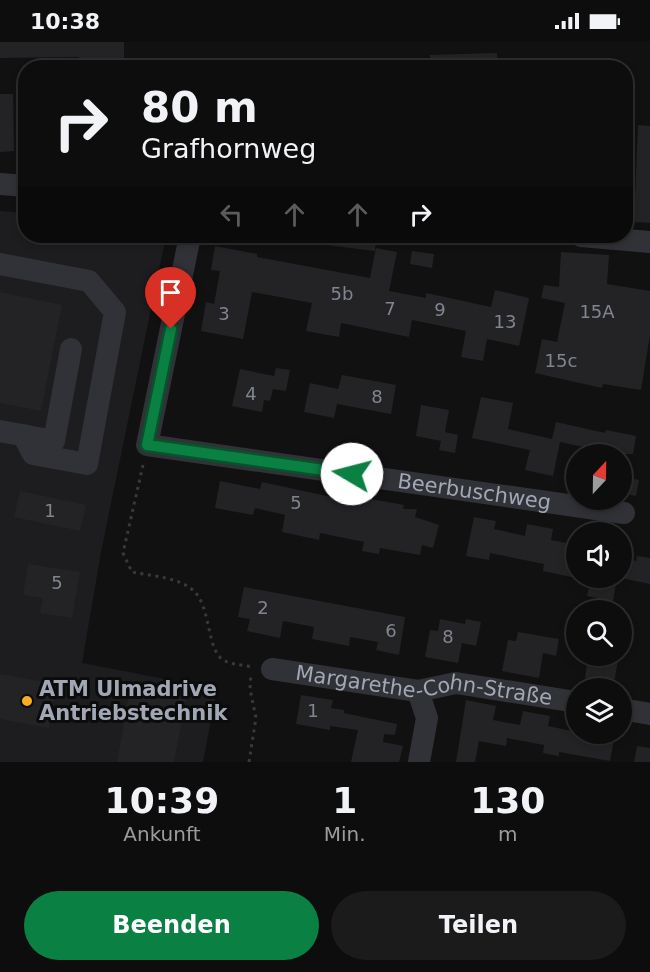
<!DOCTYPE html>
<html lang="de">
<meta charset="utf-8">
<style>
:root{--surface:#0d0d0e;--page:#1b1b1c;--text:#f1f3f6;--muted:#9a9c9e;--line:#2d2d2e;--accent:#0b8043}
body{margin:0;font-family:"DejaVu Sans",sans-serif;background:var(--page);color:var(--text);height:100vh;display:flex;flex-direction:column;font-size:22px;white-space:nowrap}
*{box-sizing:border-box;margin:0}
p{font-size:20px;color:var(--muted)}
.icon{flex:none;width:33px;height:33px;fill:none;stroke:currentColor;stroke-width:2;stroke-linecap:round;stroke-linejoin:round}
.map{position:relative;height:720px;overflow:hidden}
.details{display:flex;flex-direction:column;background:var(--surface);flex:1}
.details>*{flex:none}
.top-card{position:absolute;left:18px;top:18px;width:615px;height:183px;border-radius:24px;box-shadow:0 3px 9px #0003,0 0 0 2px var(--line);background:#0d0d0e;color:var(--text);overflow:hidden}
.needle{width:39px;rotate:22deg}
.buttons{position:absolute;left:566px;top:402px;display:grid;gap:12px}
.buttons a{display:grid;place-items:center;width:66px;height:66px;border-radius:50%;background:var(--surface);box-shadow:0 3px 9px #0003,0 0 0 2px var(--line);font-size:30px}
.pin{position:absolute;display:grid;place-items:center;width:51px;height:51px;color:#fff;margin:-62px -26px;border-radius:50% 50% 50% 0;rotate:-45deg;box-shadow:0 0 6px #0007}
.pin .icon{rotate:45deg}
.me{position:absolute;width:66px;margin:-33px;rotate:278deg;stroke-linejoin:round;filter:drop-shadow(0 0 4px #0008)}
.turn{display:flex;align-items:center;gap:21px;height:126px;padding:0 24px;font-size:27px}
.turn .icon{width:78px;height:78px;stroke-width:2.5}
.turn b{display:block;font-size:42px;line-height:51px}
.lanes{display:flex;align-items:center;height:57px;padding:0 24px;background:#0003;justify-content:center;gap:30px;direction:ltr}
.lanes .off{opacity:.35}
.eta{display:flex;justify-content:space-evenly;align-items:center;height:102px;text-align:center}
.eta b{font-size:36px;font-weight:800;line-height:42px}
.action{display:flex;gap:12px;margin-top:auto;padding:12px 24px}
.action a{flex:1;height:69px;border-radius:36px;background:var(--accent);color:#fff;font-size:24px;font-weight:800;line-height:69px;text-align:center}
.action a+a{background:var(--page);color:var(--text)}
.status{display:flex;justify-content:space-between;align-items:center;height:42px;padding:0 30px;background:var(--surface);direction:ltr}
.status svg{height:16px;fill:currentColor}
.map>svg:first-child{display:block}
</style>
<div class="status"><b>10:38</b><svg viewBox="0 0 49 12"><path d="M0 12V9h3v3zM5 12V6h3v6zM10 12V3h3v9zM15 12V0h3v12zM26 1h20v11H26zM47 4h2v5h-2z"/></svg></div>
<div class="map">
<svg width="650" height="720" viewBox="0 0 650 720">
<rect width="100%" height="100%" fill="#111112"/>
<path fill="#1d1d1f" d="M 0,169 L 25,171 L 26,194 L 166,194 L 101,510 L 82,621 L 217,647 L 203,720 L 0,720 Z"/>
<path fill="#232326" d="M 0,0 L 124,0 L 124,26 L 79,26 L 79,15 L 0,16 Z
M 497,11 L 498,26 L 430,26 L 430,13 Z
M 0,52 L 13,52 L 14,109 L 0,110 Z
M 638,83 L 650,84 L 650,181 L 634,180 Z
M 326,194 L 376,195 L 375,209 L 326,203 Z
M 215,204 L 257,212 L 257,215 L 370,236 L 376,206 L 397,210 L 389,249 L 426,256 L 426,251 L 491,265 L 495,248 L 529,256 L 519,304 L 487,297 L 483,319 L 461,315 L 466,289 L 412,278 L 409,295 L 341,281 L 339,295 L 306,289 L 312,261 L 252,250 L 243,297 L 201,289 L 206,260 L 214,262 L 220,229 L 211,228 Z
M 412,209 L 434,212 L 432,226 L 410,222 Z
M 561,210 L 609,213 L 607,242 L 650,249 L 650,293 L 641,348 L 603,342 L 602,346 L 535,331 L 542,297 L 557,300 L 565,261 L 541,256 L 544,243 L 559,245 Z
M 0,250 L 62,263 L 41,369 L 0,361 Z
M 276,326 L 290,328 L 286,349 L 273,347 L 270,359 L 264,358 L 262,370 L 232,364 L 240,327 L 274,334 Z
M 342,333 L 396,343 L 391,372 L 337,362 L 334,376 L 304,370 L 310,341 L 338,347 Z
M 481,355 L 513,361 L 508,387 L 552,397 L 556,380 L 605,391 L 606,388 L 636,394 L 633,412 L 601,412 L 602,409 L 560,400 L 553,434 L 525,428 L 530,408 L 472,396 Z
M 421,363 L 449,368 L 445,390 L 458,393 L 455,411 L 439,408 L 441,399 L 416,394 Z
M 623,435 L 639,438 L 636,454 L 621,451 Z
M 220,439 L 260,447 L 262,440 L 331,455 L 332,450 L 404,463 L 403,467 L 417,467 L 415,475 L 439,483 L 433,506 L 422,503 L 420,513 L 380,506 L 379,512 L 362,509 L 364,500 L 320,491 L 319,498 L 282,490 L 285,473 L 255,466 L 253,473 L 215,466 Z
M 20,449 L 86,463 L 80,489 L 14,475 Z
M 474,475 L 496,479 L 494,487 L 525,494 L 527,482 L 553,487 L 551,498 L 576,503 L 576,536 L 543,529 L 544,522 L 490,511 L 489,518 L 466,514 Z
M 637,514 L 650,516 L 650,542 L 621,536 L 621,516 L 636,519 Z
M 28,522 L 80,530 L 72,576 L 40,571 L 43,556 L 23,553 Z
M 591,536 L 617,536 L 613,559 L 587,554 Z
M 244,545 L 405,575 L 399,613 L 376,608 L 378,600 L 350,595 L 349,604 L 312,597 L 314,585 L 283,579 L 280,596 L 247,589 L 250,577 L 238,575 Z
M 440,577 L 465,582 L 466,577 L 481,580 L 476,604 L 462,601 L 458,621 L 425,615 L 430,588 L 438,589 Z
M 518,590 L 559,597 L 556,614 L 543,611 L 539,636 L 502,629 L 508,598 L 516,599 Z
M 588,614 L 619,614 L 614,640 L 585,636 Z
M 0,632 L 56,642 L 49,686 L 0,677 Z
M 131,642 L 187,652 L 174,720 L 117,720 Z
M 301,653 L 333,658 L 331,666 L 344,668 L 344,671 L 397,682 L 395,693 L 384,692 L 383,700 L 403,704 L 399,720 L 351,720 L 358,688 L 330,684 L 330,688 L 296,682 Z
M 466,658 L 496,664 L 493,678 L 520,683 L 523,669 L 550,674 L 548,684 L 576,690 L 576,692 L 615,692 L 610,719 L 559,710 L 559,714 L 543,711 L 544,703 L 507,696 L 506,704 L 479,699 L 475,720 L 456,720 Z
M 637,704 L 650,706 L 650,720 L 634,720 Z"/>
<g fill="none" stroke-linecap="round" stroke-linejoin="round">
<path stroke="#37393e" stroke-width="3" stroke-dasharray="3 4.5" stroke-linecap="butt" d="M 143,423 L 123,511 L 132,530 C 151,534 179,535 194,549 C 212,567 206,610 225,619 C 233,623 245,623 252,625
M 249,720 L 256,676 L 250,647 L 251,631"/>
<g stroke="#313237" stroke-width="22">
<path d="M 0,142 L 26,144"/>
<path id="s1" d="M 190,194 L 147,403 L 624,471"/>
<path d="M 581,194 L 650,200"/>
<path d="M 0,222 L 89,239 L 115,270 L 87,422 L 33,412 L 23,393"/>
<path d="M 0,389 L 54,399 L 71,307"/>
<path id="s2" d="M 272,627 L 418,649 L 456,641 L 576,660"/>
<path d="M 418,649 L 427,676 L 419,720"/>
<path d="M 621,667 L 650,672"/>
</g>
</g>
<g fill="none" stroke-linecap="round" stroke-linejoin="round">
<g stroke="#07532c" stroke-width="15">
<path id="route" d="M 171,287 L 147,403 L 352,432"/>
</g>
<use href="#route" stroke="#0b8043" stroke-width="10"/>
</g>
<circle fill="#f9ae22" stroke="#0c0c0d" stroke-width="2" cx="27" cy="659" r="6"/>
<g text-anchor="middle" stroke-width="6" stroke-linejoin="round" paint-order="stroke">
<g font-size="18" fill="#818590">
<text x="342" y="258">5b</text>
<text x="390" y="273">7</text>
<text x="440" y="274">9</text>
<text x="597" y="276">15A</text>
<text x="224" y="278">3</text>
<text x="505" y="286">13</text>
<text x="561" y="325">15c</text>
<text x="251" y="358">4</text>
<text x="377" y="361">8</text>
<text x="296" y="467">5</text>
<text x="50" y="475">1</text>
<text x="57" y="547">5</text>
<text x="263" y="572">2</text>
<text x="391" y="595">6</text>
<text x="448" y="601">8</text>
<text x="313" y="675">1</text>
</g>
<g font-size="21" fill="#a1a7b4" stroke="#0c0c0d">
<text dy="7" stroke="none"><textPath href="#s1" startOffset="544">Beerbuschweg</textPath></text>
<text dy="7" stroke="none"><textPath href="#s2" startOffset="154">Margarethe-Cohn-Straße</textPath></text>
</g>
<g font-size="21" font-weight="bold" fill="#a1a7b4" stroke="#0c0c0d" text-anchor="start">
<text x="39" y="654">ATM Ulmadrive<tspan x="39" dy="24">Antriebstechnik</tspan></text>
</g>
</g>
</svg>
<div class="buttons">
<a><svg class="needle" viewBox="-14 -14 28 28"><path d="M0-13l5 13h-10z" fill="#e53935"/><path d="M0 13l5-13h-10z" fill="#9a9c9e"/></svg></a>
<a><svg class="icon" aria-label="sound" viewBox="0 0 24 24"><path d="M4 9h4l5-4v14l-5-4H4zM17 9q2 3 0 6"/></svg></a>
<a><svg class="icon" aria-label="search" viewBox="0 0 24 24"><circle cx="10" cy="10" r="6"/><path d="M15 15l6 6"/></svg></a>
<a><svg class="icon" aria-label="layers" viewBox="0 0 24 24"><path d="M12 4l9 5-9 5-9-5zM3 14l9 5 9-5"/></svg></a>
</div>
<div class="pin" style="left:171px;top:287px;background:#d93025"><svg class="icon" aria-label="arrive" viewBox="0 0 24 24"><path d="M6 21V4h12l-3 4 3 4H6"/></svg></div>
<svg class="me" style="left:352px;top:432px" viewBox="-20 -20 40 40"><circle r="19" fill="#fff"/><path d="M0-13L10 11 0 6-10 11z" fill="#0b8043"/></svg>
<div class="top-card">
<div class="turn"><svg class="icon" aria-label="right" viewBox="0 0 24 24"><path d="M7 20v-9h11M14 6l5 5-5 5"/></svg><div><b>80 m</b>Grafhornweg</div></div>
<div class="lanes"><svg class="icon off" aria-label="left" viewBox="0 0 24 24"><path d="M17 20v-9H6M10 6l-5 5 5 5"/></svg><svg class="icon off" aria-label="ahead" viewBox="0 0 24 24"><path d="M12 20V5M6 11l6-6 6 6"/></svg><svg class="icon off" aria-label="ahead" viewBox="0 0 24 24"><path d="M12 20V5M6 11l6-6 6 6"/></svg><svg class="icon" aria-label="right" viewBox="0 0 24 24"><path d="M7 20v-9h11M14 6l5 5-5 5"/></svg></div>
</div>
</div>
<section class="details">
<div class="eta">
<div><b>10:39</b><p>Ankunft</p></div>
<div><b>1</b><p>Min.</p></div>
<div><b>130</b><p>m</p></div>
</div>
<div class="action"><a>Beenden</a><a>Teilen</a></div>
</section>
